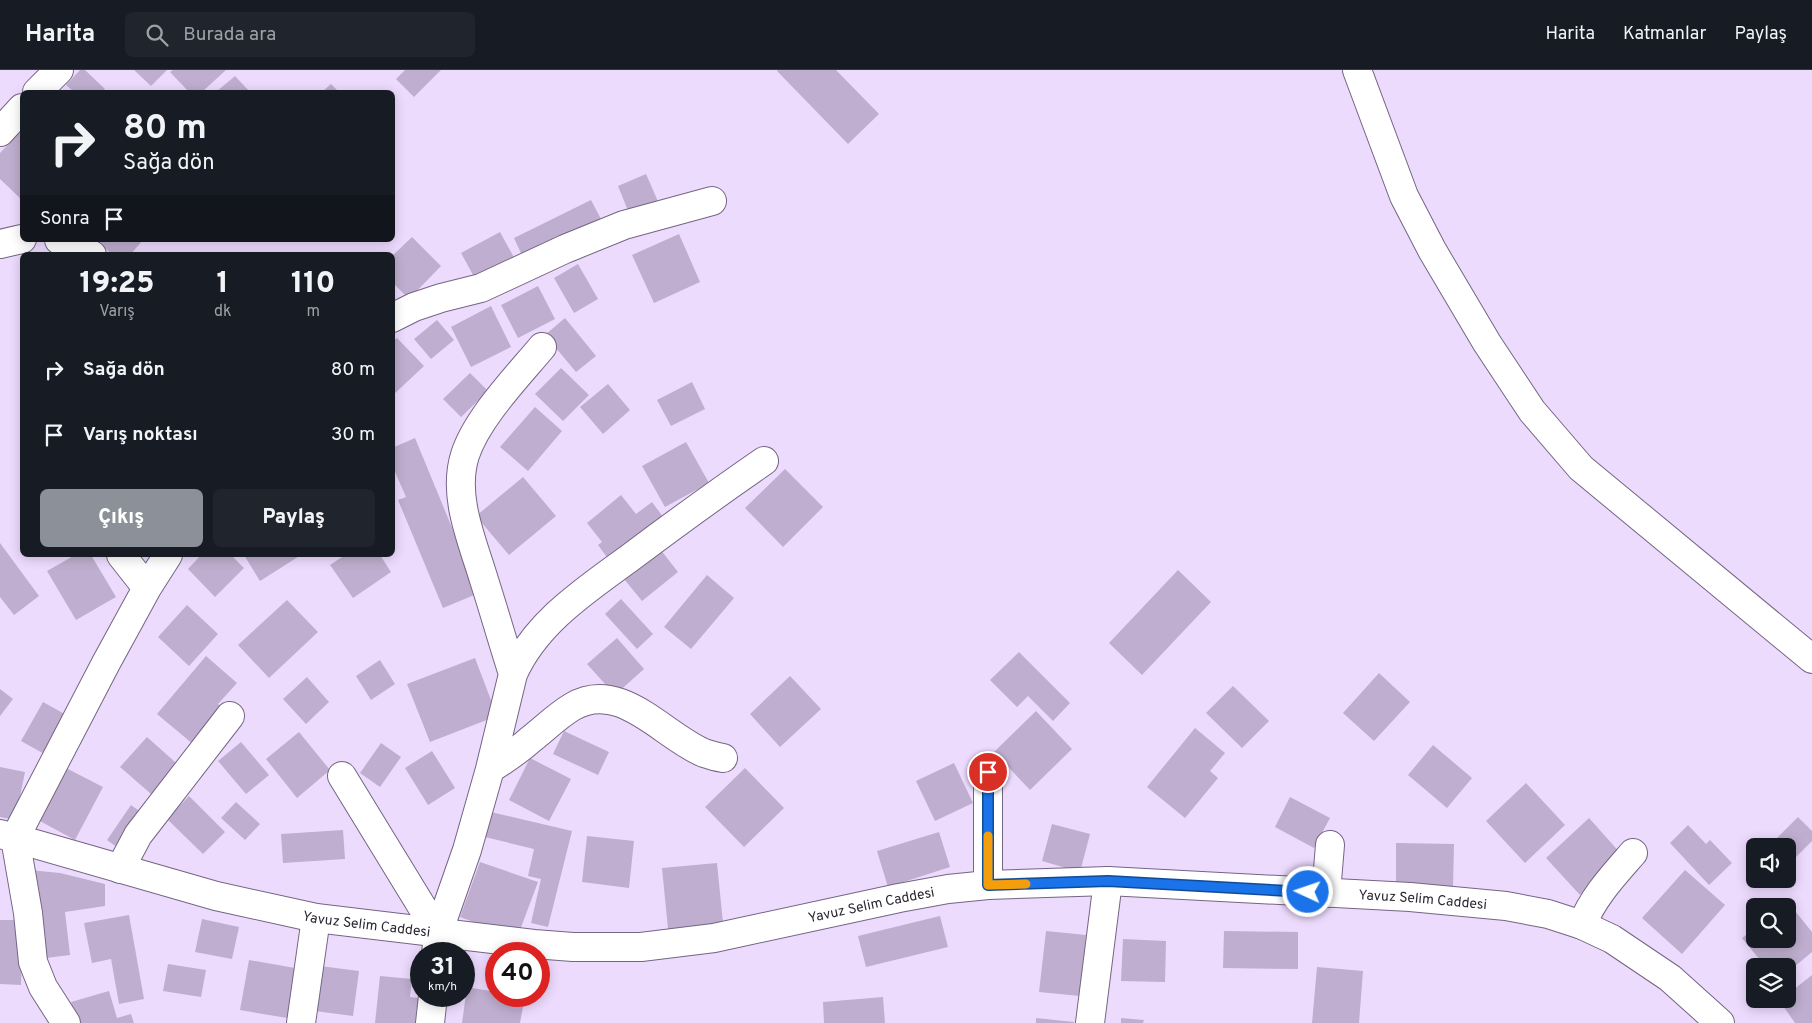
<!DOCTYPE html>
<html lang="tr">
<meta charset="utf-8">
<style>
:root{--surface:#171b24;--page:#20242c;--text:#f1f3f6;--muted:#9ea1a6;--line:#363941;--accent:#8c9099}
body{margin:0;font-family:Overpass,sans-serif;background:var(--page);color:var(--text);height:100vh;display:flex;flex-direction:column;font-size:19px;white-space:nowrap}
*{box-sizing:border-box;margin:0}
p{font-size:16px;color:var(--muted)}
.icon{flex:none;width:28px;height:28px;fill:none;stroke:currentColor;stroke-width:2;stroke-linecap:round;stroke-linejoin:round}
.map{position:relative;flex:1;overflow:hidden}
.details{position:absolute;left:20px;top:182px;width:375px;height:305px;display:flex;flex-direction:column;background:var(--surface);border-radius:8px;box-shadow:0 2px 12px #0003}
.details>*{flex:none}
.hud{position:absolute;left:20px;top:20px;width:375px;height:152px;border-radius:8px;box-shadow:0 2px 12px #0003;background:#171b24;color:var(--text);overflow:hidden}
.controls{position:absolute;left:1746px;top:768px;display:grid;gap:10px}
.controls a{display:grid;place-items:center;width:50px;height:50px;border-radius:8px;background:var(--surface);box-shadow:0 2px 12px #0003;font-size:25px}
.speed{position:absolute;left:410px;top:872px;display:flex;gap:10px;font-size:25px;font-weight:700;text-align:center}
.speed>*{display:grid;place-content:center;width:65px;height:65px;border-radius:50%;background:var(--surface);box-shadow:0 2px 12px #0003;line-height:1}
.speed small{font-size:12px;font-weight:400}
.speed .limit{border:8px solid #d22;background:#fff;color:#111}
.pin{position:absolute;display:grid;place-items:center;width:42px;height:42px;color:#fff;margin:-21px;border:2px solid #fff;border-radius:50%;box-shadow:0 1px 5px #0007}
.me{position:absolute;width:55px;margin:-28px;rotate:273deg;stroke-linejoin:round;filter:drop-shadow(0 0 4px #0008)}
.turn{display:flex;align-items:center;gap:18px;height:105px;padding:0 20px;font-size:22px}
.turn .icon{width:65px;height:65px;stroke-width:2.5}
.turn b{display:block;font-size:35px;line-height:42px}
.then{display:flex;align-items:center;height:48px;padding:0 20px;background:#0003;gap:10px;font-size:19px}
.eta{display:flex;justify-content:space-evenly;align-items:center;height:85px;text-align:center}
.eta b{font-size:30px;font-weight:800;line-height:35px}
.button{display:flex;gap:10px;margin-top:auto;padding:10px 20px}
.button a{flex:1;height:58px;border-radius:8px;background:var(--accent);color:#fff;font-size:20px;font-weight:800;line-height:58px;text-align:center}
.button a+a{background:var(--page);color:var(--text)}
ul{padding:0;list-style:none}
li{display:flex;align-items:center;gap:15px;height:65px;padding:0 20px}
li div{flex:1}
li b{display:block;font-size:19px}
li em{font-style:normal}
header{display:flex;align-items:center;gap:30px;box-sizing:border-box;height:70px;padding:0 25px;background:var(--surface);border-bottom:1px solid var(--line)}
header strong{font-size:24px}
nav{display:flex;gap:28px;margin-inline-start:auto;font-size:18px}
.search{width:350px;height:45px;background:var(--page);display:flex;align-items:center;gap:12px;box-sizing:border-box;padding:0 18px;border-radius:8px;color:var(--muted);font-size:19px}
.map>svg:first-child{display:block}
</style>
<header>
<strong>Harita</strong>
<div class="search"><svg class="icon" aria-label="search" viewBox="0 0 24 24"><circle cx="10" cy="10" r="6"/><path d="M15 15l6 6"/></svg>Burada ara</div>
<nav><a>Harita</a><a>Katmanlar</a><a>Paylaş</a></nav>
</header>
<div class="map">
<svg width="1812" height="953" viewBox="0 0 1812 953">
<rect width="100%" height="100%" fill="#eddbfe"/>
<path fill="#bfaecf" d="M 80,0 L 85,0 L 105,19 L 101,22 L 74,22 L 66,15 Z
M 134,0 L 167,0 L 151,16 Z
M 173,0 L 226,0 L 202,22 L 189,22 L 170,2 Z
M 405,0 L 441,0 L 414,27 L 396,9 Z
M 778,0 L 836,0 L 879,44 L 848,74 L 777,1 Z
M 235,6 L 250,22 L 216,22 Z
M 331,14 L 339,22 L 322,22 Z
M 19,63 L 22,66 L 22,130 L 0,109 L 0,83 Z
M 646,104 L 660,136 L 631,148 L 618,116 Z
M 591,130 L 603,153 L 525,192 L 514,168 Z
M 500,162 L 517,193 L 478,214 L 461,183 Z
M 679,164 L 700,212 L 654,233 L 632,185 Z
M 412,167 L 441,196 L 409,229 L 392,212 L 392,186 Z
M 95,170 L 143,170 L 130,185 L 113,185 Z
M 578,194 L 598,229 L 574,243 L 554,208 Z
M 538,216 L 555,249 L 518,268 L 501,235 Z
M 491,236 L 511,277 L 471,297 L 451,257 Z
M 565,248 L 596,286 L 576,302 L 545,265 Z
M 437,250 L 454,270 L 431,289 L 414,269 Z
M 397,268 L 424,296 L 392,326 L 392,272 Z
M 561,298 L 589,325 L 563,351 L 535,324 Z
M 470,303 L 488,321 L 461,347 L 443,329 Z
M 692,312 L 705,339 L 671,356 L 657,330 Z
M 608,314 L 630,340 L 603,364 L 580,337 Z
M 535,337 L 562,361 L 528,401 L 500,377 Z
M 415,368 L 479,523 L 443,538 L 398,430 L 406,427 L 392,395 L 392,378 Z
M 686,372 L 709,413 L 665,437 L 642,396 Z
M 785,399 L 823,437 L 783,477 L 745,438 Z
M 523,407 L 556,446 L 509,485 L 476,446 Z
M 621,425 L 636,444 L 652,432 L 666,451 L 612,494 L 598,475 L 602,472 L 587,453 Z
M 0,473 L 39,526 L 14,545 L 0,527 Z
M 660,479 L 678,502 L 642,531 L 624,509 Z
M 75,485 L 91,485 L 116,527 L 76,550 L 47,501 Z
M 201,485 L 231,485 L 244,498 L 215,527 L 188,499 Z
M 244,485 L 301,485 L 260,511 Z
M 345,485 L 380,485 L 391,502 L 353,528 L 330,495 Z
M 1178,500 L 1211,532 L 1142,605 L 1109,573 Z
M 707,505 L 734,528 L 691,579 L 664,557 Z
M 621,529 L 653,564 L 637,579 L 605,544 Z
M 287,530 L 318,562 L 269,608 L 238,575 Z
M 187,535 L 218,564 L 189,596 L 158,567 Z
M 617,568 L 644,599 L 615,625 L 587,594 Z
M 1019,582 L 1070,633 L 1053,651 L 1028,626 L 1017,637 L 990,610 Z
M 206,586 L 237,613 L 218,634 L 225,639 L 194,675 L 157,644 Z
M 475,588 L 497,646 L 430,672 L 407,614 Z
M 380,590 L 395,614 L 371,630 L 356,606 Z
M 1379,603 L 1410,632 L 1374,671 L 1343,643 Z
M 790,606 L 821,639 L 780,677 L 750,644 Z
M 307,607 L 329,632 L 306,654 L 283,629 Z
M 1233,616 L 1269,651 L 1242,678 L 1206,643 Z
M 0,619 L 13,629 L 0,646 Z
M 43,632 L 70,647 L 48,686 L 21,671 Z
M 1036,641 L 1072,679 L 1030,720 L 994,682 Z
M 1195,658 L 1225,683 L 1210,701 L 1218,708 L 1185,748 L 1147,717 Z
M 564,661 L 609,682 L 598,705 L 553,684 Z
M 299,662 L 330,700 L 297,728 L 266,689 Z
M 147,667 L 184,700 L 158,730 L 120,697 Z
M 241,672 L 269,705 L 246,724 L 218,691 Z
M 381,673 L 401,687 L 380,717 L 360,703 Z
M 1433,675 L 1472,708 L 1447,738 L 1408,705 Z
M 432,681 L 455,718 L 428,735 L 405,698 Z
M 530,688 L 571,709 L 549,751 L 509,730 Z
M 954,693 L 973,733 L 935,751 L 916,711 Z
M 0,697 L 25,702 L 15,750 L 0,747 Z
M 66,698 L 103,717 L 75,770 L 38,750 Z
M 745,698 L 784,738 L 744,777 L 705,737 Z
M 1526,713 L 1565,755 L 1525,793 L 1486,751 Z
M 189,726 L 225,762 L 203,784 L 167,749 Z
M 1290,727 L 1330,748 L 1314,778 L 1275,757 Z
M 236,732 L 260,754 L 245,770 L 221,748 Z
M 131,735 L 145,745 L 121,780 L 107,770 Z
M 491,742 L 572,761 L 548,857 L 531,853 L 541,809 L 528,806 L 534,779 L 485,767 Z
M 1798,747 L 1812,761 L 1812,771 L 1788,795 L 1788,776 L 1769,776 Z
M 1589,748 L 1623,786 L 1580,825 L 1546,788 Z
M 1052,754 L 1090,764 L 1080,802 L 1042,791 Z
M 1688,755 L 1706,774 L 1710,770 L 1732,793 L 1709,815 L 1670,773 Z
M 343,760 L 345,789 L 283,793 L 281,764 Z
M 939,762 L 950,797 L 888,817 L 877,781 Z
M 587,766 L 634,771 L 629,818 L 582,812 Z
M 1396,773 L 1454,774 L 1453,817 L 1396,817 Z
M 480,792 L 538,812 L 517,868 L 460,847 Z
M 717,793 L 723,853 L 668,859 L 662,798 Z
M 29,800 L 60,803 L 105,814 L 105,836 L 65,842 L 70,885 L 38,889 Z
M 1685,800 L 1725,835 L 1682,884 L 1642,848 Z
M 1787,831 L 1812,862 L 1812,882 L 1788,902 L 1788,896 L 1765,896 L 1742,868 L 1755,858 L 1755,869 L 1788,869 L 1788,836 L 1781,836 Z
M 129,845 L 144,929 L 119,934 L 111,889 L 92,893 L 84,853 Z
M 940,846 L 948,877 L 866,897 L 858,866 Z
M 202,849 L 239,857 L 232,889 L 195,882 Z
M 0,850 L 23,850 L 21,915 L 0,914 Z
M 1046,861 L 1086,865 L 1080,926 L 1039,922 Z
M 1224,861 L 1298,862 L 1298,899 L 1223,898 Z
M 1123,869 L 1166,871 L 1165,912 L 1121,911 Z
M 249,890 L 295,898 L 287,948 L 240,940 Z
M 168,894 L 206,900 L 201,927 L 163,921 Z
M 320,896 L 359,901 L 353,946 L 315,941 Z
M 1317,897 L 1363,901 L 1359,953 L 1312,953 Z
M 1812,905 L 1812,953 L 1795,953 L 1779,930 L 1788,929 L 1788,924 Z
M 380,906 L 412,909 L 410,927 L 418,928 L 415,953 L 375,953 Z
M 467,917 L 496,922 L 496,926 L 525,926 L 520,953 L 462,953 Z
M 109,921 L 117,948 L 131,944 L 134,953 L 77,953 L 71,932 Z
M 883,927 L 885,953 L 824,953 L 823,932 Z
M 1036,948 L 1074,952 L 1074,953 L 1036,953 Z
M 1121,948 L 1144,950 L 1143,953 L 1121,953 Z"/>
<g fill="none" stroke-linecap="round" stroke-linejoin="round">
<g stroke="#746583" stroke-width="30">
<path id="street" d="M 1357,0 L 1404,126 L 1432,180 L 1487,273 L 1532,341 L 1581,398 L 1812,589
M 37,22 L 59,0
M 0,62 L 22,38
M 59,170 L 74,175 L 92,185
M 0,174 L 22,169
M 392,248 L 414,237 L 441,228 L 481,218 L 565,179 L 624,155 L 712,131
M 121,485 L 147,518
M 513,604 C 503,573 494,541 484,510 C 472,470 452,426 465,385 C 477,348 517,307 542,277
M 490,699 C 504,690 518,681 530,670 C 544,659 557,646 572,637 C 620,608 663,666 704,683 C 710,685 717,687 723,688
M 988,701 L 988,815
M 342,706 L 438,863
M 120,799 L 138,765 L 230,646
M 1326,823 L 1330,775
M 1582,855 C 1593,827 1613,806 1633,783
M 436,884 L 438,863 L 467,780 L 490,699 L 513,604 C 536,552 586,520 631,487 C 675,454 719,422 764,391
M 66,953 L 43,917 L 33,892 L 28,843 L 15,768 L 106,593 L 147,518 L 168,485
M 301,953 L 316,848
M 430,953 L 433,926
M 1090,953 L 1108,811"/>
</g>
<g stroke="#746583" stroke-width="30">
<g id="secondary">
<path id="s1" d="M 0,764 L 216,826 L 316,848 L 534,874 L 573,877 L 641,877 L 714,868 L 899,828 L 948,819 L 988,815 L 1108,811 L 1410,827 L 1506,836 L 1548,844 L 1582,855 L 1612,869 L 1670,908 L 1720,953"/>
</g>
</g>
<use href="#street" stroke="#fff" stroke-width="28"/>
<use href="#secondary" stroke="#fff" stroke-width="28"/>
</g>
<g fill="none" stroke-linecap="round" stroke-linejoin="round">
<g stroke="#114b97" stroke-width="12">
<path id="route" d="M 988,702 L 988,815 L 1108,811 L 1308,822"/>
</g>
<use href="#route" stroke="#1a73e8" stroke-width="9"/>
<path stroke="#f59e0b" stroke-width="9" d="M 988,766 L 988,815 L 1026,814"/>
</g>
<g text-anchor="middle" stroke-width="4" stroke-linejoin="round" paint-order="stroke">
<g font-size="14" fill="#2d2734" stroke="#f4edfb">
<text dy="5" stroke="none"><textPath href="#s1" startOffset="1442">Yavuz Selim Caddesi</textPath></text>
<text dy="5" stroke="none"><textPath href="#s1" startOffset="888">Yavuz Selim Caddesi</textPath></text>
<text dy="5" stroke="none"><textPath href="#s1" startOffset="378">Yavuz Selim Caddesi</textPath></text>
</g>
</g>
</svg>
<div class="controls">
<a><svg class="icon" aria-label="sound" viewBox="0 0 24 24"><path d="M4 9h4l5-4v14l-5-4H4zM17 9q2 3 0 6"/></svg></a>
<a><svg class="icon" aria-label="search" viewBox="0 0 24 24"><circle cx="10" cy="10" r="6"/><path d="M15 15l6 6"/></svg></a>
<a><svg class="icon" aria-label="layers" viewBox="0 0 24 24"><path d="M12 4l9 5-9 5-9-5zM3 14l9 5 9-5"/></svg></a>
</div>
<div class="speed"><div>31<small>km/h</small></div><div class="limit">40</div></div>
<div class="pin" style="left:988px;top:702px;background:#d93025"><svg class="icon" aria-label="arrive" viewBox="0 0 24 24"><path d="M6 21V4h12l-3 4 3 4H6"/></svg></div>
<svg class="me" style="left:1308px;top:822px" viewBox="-20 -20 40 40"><circle r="17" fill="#1a73e8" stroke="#fff" stroke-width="3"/><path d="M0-11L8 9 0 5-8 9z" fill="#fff"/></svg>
<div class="hud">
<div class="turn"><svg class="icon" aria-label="right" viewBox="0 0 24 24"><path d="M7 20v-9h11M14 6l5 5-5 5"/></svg><div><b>80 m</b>Sağa dön</div></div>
<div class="then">Sonra<svg class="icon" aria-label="arrive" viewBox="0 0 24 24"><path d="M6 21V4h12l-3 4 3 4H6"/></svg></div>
</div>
<section class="details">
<div class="eta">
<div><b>19:25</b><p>Varış</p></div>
<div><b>1</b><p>dk</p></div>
<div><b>110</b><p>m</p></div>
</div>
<ul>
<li><svg class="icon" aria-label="right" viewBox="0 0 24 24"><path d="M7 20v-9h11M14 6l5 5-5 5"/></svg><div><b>Sağa dön</b></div><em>80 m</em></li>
<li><svg class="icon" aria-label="arrive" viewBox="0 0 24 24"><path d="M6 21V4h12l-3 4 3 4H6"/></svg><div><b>Varış noktası</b></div><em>30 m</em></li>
</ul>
<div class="button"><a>Çıkış</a><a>Paylaş</a></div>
</section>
</div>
